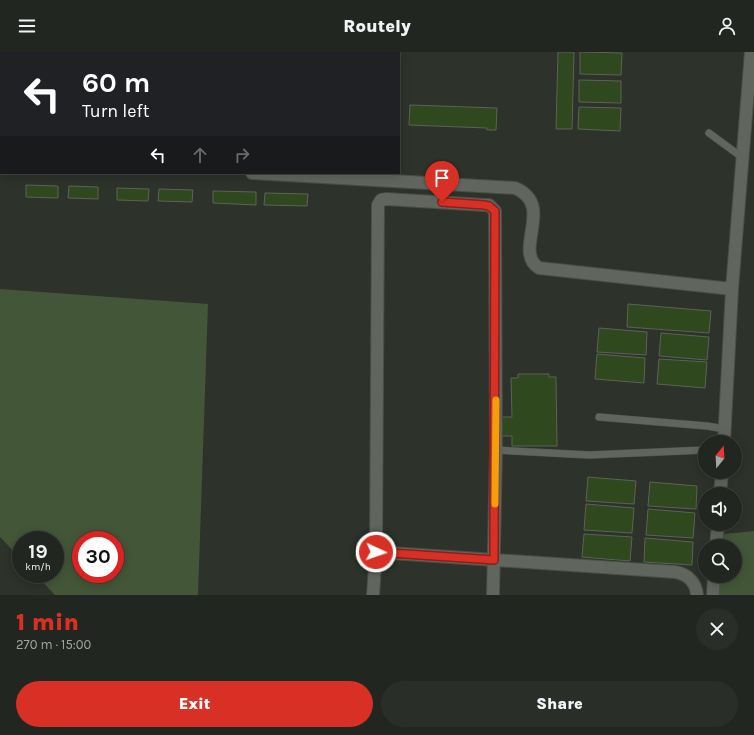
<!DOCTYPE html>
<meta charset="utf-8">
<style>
:root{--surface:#222620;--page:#2a2e29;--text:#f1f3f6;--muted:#a2a5a5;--line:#3f433e;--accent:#d93025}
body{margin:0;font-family:Karla,sans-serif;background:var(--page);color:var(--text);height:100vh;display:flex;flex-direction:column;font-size:15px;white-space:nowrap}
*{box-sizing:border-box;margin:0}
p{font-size:13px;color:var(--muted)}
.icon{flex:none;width:22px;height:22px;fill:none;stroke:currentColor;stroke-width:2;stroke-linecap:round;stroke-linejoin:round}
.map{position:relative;height:543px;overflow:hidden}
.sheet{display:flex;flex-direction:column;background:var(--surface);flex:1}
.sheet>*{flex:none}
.guide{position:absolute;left:0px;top:0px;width:400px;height:122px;box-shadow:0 2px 10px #0003,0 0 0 1px var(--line);background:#202124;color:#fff;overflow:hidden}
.needle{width:26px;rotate:18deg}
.tools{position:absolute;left:698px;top:383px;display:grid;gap:8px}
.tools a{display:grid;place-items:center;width:44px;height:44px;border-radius:50%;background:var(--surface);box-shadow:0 2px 10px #0003,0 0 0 1px var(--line);font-size:20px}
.speed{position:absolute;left:12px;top:479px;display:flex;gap:8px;font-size:20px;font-weight:700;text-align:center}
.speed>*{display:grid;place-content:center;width:52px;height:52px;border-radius:50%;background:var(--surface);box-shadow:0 2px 10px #0003,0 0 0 1px var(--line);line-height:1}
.speed small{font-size:10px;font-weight:400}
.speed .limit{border:6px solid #d22;background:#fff;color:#111}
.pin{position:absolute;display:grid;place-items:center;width:34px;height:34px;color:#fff;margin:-41px -17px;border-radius:50% 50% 50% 0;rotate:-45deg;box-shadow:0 0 4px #0007}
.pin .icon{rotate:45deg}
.me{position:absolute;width:44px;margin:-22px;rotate:93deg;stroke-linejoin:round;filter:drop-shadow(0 0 3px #0008)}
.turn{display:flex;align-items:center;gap:14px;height:84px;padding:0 16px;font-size:18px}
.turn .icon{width:52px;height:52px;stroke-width:2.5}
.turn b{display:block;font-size:28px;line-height:34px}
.lanes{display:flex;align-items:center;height:38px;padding:0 16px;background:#0003;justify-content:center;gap:20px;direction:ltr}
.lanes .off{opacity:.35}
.round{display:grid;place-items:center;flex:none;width:42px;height:42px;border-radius:21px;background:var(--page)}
.overview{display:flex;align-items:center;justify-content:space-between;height:68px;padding:0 16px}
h1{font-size:24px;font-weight:800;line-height:30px;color:var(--accent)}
.button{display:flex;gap:8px;margin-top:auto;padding:8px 16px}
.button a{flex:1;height:46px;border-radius:24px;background:var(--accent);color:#fff;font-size:16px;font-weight:800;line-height:46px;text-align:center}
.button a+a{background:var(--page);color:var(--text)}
header{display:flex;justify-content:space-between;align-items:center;height:52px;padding:0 16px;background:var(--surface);font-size:18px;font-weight:800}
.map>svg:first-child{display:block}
</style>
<header><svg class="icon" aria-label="menu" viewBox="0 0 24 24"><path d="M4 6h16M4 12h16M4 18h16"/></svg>Routely<svg class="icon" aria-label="person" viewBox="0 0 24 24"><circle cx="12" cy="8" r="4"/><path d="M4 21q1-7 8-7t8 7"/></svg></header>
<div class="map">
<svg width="754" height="543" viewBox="0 0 754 543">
<rect width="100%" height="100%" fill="#2d322b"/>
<path fill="#435637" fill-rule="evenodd" d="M 0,237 L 208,252 L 198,543 L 55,543 L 35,522 L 55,522 L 55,488 L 21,488 L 21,507 L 0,485 ZM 81,488 L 115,488 L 115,522 L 81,522 Z
M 754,479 L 754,543 L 719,543 L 721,524 L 735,524 L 735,494 L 723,494 L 724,482 Z"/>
<path fill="#2f481d" stroke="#5c625a" d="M 174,0 L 321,0 L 174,1 Z
M 558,0 L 574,0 L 572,77 L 556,77 Z
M 580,0 L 622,1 L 621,23 L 580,22 Z
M 579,28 L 621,29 L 621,51 L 579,50 Z
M 410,53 L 497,56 L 496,78 L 487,78 L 487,76 L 409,73 Z
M 579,55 L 621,56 L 620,79 L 578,77 Z
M 26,133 L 58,134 L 58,146 L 26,145 Z
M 69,134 L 98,135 L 98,147 L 68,146 Z
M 117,136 L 149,137 L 148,149 L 117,148 Z
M 159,137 L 193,138 L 192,150 L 158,149 Z
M 213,139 L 256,140 L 256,153 L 213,151 Z
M 265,141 L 308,142 L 307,154 L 264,153 Z
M 628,252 L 711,259 L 709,281 L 627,275 Z
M 599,276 L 647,280 L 646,303 L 597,300 Z
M 661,281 L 709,285 L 707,308 L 659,304 Z
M 597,302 L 645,306 L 644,331 L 595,327 Z
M 659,307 L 707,310 L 705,336 L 657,332 Z
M 518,322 L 549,322 L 549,325 L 556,325 L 557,394 L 512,394 L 512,384 L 500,384 L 499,365 L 512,365 L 511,326 L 518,326 Z
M 588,425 L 636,429 L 634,452 L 586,449 Z
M 650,430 L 697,434 L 696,457 L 648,454 Z
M 586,452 L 634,456 L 632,481 L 584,478 Z
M 648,457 L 695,461 L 693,486 L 646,483 Z
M 584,482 L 632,485 L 630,509 L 582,505 Z
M 645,486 L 693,490 L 692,513 L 644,510 Z"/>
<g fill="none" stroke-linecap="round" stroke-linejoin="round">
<g stroke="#494d47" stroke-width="8">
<path id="service" d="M 709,81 L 743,106
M 599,365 L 707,374 L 725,377
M 496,398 L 589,403 L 705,398"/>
</g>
<g stroke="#494d47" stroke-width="14">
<path id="minor" d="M 252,121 L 515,136 C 556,153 512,199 539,216 L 732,237
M 724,390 L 732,237 L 751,0
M 720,442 L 722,420
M 716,494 L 718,472
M 376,500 L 675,520 C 687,522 696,530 697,543
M 373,543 L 376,500 L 378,153 L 381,148 L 386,147 L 484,153 L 489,153 L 495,159 L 496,398 L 493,543
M 713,543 L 714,524"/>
</g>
<use href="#service" stroke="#60665d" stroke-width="7"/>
<use href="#minor" stroke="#60665d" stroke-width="12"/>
</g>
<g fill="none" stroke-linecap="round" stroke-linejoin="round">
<g stroke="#8d1f18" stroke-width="10">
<path id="route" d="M 376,500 L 494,508 L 495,159 L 489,154 L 484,153 L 442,150"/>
</g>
<use href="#route" stroke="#d93025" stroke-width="7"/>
<path stroke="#f59e0b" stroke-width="7" d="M 495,452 L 496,348"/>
</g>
</svg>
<div class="tools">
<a><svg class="needle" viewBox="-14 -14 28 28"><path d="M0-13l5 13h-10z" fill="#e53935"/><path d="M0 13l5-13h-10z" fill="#a2a5a5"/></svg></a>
<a><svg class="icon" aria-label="sound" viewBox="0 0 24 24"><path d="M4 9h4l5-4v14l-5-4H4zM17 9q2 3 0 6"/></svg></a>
<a><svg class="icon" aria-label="search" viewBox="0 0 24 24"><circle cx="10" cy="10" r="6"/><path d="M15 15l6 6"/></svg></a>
</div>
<div class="speed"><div>19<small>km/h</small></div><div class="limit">30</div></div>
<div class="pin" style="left:442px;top:150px;background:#d93025"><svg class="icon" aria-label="arrive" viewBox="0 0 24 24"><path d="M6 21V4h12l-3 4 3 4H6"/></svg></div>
<svg class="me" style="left:376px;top:500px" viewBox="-20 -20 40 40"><circle r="17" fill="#d93025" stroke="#fff" stroke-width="3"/><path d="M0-11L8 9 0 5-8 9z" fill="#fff"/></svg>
<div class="guide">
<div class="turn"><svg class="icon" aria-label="left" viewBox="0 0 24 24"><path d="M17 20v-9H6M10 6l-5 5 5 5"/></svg><div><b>60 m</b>Turn left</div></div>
<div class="lanes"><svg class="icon" aria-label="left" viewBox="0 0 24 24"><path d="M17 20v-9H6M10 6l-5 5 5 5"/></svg><svg class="icon off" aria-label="ahead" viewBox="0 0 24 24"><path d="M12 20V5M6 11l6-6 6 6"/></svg><svg class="icon off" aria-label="right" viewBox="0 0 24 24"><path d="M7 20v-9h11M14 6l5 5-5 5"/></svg></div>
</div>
</div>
<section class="sheet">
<div class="overview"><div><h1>1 min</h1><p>270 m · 15:00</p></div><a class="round"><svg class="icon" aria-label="close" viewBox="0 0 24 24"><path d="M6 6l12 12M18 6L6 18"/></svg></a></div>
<div class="button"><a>Exit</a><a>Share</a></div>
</section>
